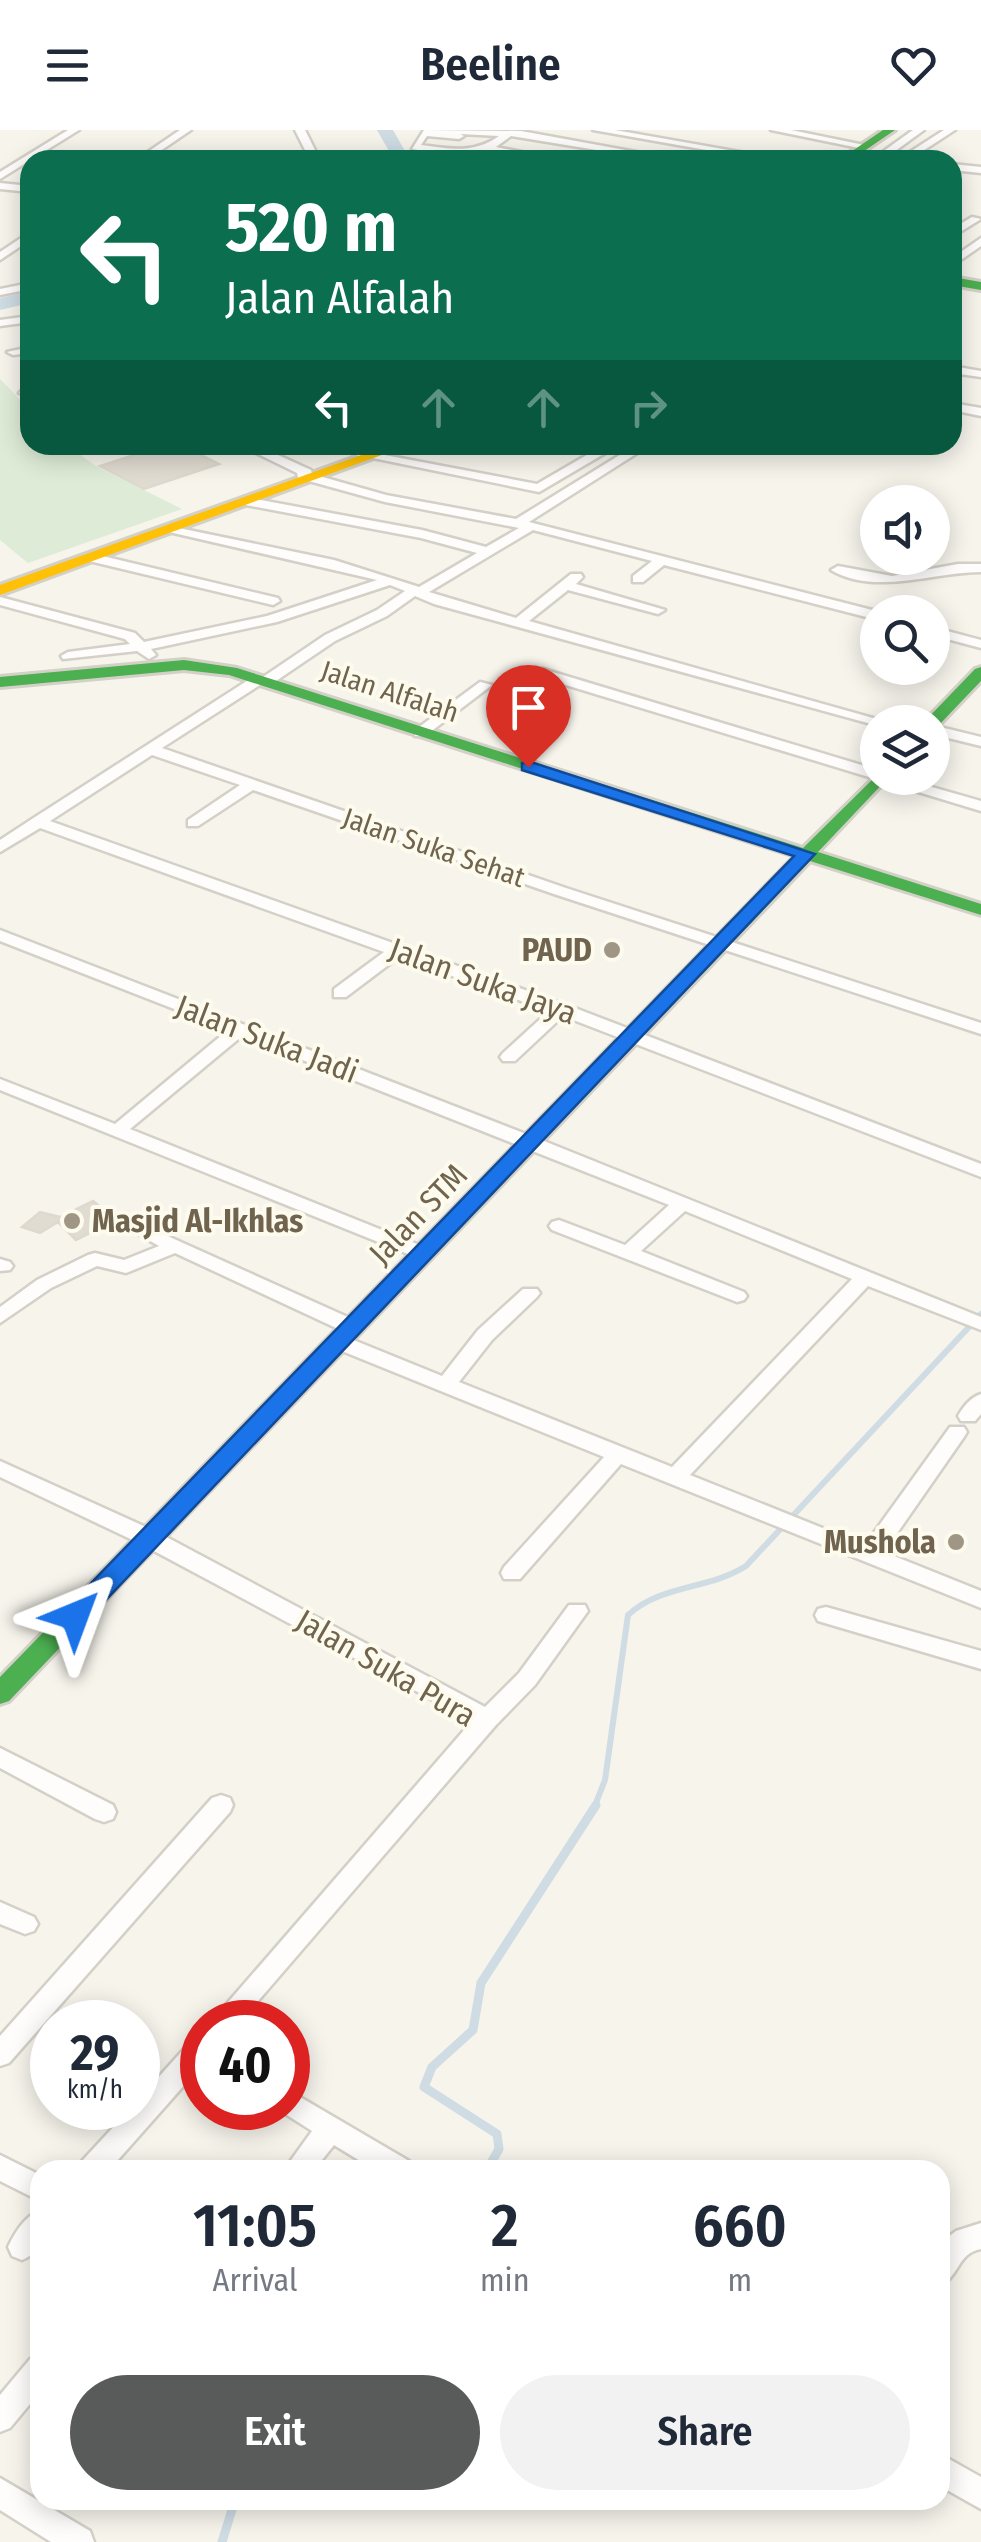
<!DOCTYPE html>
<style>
:root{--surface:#fff;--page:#f2f2f3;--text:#1f2937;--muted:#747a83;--accent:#595a5a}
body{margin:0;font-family:"Fira Sans Condensed",sans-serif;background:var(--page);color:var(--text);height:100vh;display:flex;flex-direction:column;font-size:38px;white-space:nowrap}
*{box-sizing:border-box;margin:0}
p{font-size:32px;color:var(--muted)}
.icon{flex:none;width:55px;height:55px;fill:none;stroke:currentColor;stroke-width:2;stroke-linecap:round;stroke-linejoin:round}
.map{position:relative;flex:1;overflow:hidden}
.drawer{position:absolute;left:30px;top:2030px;width:920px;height:350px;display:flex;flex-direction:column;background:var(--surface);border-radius:30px;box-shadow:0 5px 25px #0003}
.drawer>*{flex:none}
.top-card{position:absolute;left:20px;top:20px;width:942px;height:305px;border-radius:30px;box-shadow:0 5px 25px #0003;background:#0b6e4f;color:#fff;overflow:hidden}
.tools{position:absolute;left:860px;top:355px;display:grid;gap:20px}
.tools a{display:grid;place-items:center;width:90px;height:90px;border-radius:50%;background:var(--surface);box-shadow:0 5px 25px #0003;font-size:50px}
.speed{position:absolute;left:30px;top:1870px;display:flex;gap:20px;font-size:50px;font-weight:700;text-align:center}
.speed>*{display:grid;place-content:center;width:130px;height:130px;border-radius:50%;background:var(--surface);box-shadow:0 5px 25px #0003;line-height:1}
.speed small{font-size:25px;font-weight:400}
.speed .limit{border:15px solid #d22;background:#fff;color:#111}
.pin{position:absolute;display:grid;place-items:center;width:85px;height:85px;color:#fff;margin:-102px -42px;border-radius:50% 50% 50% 0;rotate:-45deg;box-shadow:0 0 10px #0007}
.pin .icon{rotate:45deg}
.me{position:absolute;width:110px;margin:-55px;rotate:44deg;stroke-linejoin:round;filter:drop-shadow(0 0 8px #0008)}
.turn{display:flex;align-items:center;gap:35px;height:210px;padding:0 40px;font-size:45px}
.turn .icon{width:130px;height:130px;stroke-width:2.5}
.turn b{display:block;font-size:70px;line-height:85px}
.lanes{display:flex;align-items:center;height:95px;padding:0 40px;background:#0003;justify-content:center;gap:50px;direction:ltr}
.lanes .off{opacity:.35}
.eta{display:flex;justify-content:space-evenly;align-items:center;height:170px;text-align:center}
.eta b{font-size:60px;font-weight:600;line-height:70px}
.action{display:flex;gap:20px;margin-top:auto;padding:20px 40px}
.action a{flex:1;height:115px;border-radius:60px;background:var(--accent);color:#fff;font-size:40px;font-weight:600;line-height:115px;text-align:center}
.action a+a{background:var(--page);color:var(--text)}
header{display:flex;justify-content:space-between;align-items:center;height:130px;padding:0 40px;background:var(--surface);font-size:45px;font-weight:600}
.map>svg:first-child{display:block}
</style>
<header><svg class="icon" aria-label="menu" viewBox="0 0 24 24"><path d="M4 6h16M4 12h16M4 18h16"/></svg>Beeline<svg class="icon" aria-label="heart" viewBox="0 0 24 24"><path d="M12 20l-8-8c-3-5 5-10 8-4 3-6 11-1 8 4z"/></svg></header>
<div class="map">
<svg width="981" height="2412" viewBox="0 0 981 2412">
<rect width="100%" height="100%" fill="#f6f4eb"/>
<path fill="#deecd7" d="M 0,249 L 30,280 L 30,315 L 66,315 L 96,336 L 182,379 L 28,433 L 0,410 Z"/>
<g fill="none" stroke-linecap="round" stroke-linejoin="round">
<path stroke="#cfdce4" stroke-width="6" d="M 594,1678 L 605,1650 L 628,1485 C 662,1454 708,1460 746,1436 L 981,1184"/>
<path stroke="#cfdce4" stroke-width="9" d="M 487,2040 L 499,2019 L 497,2004 L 424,1957 L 432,1937 L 473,1900 L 481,1853 L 596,1675
M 222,2412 L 235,2370"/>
<path fill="#cfdce4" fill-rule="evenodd" d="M 377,0 L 393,0 L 410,30 L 394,30 Z
M 30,161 L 30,173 L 0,180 L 0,168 Z"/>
</g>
<path fill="#e0dcd2" stroke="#ded9ce" stroke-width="2.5" d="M 165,315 L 181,315 L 219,334 L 144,359 L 100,336 Z
M 93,1071 L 116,1090 L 76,1110 L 58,1092 L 40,1103 L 22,1097 L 40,1082 L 60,1087 Z"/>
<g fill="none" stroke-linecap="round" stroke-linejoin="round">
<g stroke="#d4d0c8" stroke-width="5">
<path id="street" d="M 68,0 L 79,0 L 0,49 L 0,42 Z
M 180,0 L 191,0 L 147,30 L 136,30 Z
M 295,0 L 305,0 L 320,30 L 276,30 L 308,26 Z
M 424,0 L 521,1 L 680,30 L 658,30 L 511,6 L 496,17 L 562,30 L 540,30 L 486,21 L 462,27 L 412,19 ZM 460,4 L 499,6 C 473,24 451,19 421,15 L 427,6 L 459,9 L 464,6 Z
M 593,0 L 615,0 L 785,30 L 763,30 Z
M 771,0 L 791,0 L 869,16 L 864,19 Z
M 913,0 L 924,0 L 887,27 L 881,27 L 881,23 Z
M 944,0 L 955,0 L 909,30 L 899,29 Z
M 952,34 L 981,37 L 981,43 L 952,40 Z
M 0,53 L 30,56 L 30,62 L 0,59 Z
M 972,87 L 981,89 L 952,107 L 952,99 Z
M 30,102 L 30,110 L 0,130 L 0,122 Z
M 981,108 L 981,116 L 952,136 L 952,128 Z
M 30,153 L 30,159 L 0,165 L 0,159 Z
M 30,186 L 30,192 L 0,196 L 0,190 Z
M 30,217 L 30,223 L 13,225 L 7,222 Z
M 952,236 L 981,241 L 981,247 L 952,243 Z
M 30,259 L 30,265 L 19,263 L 21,261 Z
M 952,273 L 981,278 L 981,286 L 952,280 Z
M 240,315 L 256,315 L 311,340 L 312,344 L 386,365 L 516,389 L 636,315 L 650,315 L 529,392 L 880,482 L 878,482 L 878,490 L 664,435 L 643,452 L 633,452 L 633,446 L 652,431 L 533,400 L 429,462 L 516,488 L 571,444 L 581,444 L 583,447 L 576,454 L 665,480 L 658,484 L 568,460 L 529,491 L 887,592 L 875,595 L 434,474 L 415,466 L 387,486 L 335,511 L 270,555 L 260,555 L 162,618 L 566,758 L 981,893 L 981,904 L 554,764 L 253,660 L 198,696 L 188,696 L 188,690 L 240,655 L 152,625 L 50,691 L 567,875 L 981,1034 L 981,1047 L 563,886 L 515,931 L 503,931 L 500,927 L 503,923 L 549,881 L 399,827 L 346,867 L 334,867 L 334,859 L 384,822 L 40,698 L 0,722 L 0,710 L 32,689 L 253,547 L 263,547 L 325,505 L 377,480 L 405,461 L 390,455 L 277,492 L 151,519 L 156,525 L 149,529 L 137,521 L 63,529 L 61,526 L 68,522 L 130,514 L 125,509 L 0,475 L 0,467 L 135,503 L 144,512 L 267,486 L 377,450 L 169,402 L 169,396 L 334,430 L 419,457 L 477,423 L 421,408 L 246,375 L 246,369 L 250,368 L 422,400 L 486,417 L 519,398 L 385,372 L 298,348 L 297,343 Z
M 332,315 L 350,315 L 367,323 L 361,327 Z
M 604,315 L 619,315 L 539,362 L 368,327 L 374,323 L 537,354 Z
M 90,423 L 278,468 L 280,471 L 273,475 L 85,430 L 83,427 Z
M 958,434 L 981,434 L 981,442 C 933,442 875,466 831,440 L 838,436 L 892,446 Z
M 932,497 L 981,510 L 981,518 L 932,505 Z
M 533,539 L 543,539 L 878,640 L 878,648 L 900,648 L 981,671 L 981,681 L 533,545 Z
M 480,552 L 492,555 L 425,606 L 415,606 L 415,600 Z
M 932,595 L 981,607 L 981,616 L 932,604 Z
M 0,800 L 539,1009 L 981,1187 L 981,1200 L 868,1156 L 690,1345 L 865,1415 L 950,1297 L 964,1297 L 967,1302 L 964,1307 L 884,1422 L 981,1461 L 981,1478 L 621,1334 L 520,1449 L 504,1449 L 501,1443 L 504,1437 L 604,1327 L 332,1217 L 329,1212 L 332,1207 L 346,1207 L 442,1246 L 478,1200 L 523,1159 L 537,1159 L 540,1163 L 537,1167 L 492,1210 L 459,1252 L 672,1337 L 852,1149 L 685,1081 L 641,1121 L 744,1162 L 747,1166 L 744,1170 L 737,1172 L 552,1100 L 549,1096 L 552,1092 L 559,1090 L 625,1115 L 669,1075 L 242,906 L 130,999 L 432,1120 L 435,1124 L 432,1128 L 418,1128 L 0,960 L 0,949 L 115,994 L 228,900 L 0,811 Z
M 143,1095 L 361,1193 L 364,1198 L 354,1205 L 347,1203 L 175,1123 L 126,1143 L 97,1136 L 51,1158 L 0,1193 L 0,1177 L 37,1150 L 88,1125 L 95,1123 L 124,1130 L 159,1116 L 133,1101 Z
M 0,1129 L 10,1132 L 13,1136 L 10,1140 L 0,1141 Z
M 981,1264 L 981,1284 L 975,1291 L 961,1291 L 958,1286 C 963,1277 971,1267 981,1264 Z
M 0,1331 L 157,1402 L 485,1577 L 519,1543 L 569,1475 L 585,1475 L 588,1481 L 535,1555 L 496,1595 L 240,1892 L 211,1892 L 472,1591 L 141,1414 L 0,1347 Z
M 826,1477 L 981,1521 L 981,1539 L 818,1491 L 815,1485 L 818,1479 Z
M 0,1618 L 113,1675 L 116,1682 L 113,1689 L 104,1692 L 95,1689 L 0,1638 Z
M 221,1665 L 230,1668 L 233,1675 L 230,1682 L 9,1933 L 0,1936 L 0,1906 L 212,1668 Z
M 0,1772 L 34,1787 L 38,1794 L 34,1801 L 25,1804 L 0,1794 Z
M 202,1906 L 202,1935 L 109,2040 L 78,2040 L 82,2031 L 131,1978 L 138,1978 L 138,1970 L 193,1909 Z
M 288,1960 L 409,2031 L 413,2040 L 375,2040 L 334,2015 L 314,2040 L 284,2040 L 312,2001 L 279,1980 L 277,1978 L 288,1978 Z
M 0,2025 L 40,2045 L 40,2071 L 0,2051 Z
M 40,2080 C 40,2101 45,2121 22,2130 L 12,2126 L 8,2117 C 15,2102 25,2086 40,2080 Z
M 981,2093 L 981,2119 C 957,2123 959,2148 940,2155 L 940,2113 L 956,2101 Z
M 40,2225 L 40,2262 L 10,2298 L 0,2302 L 0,2265 L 30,2229 Z
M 940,2324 L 981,2347 L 981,2379 L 940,2356 Z
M 0,2348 L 90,2401 L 94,2412 L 51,2412 L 0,2380 Z"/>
</g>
<g stroke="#d3d0c7" stroke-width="6">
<path id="fast" d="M 883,0 L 895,0 L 851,30 L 839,30 Z
M 952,147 L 981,152 L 981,160 L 952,155 Z
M 184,530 L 237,538 L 803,718 L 878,644 L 878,648 L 888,648 L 818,722 L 981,774 L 981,785 L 810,731 L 9,1571 L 0,1574 L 0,1547 L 795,726 L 229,545 L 184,540 L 0,557 L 0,547 Z
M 981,537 L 981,551 L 938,596 L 924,592 L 975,539 Z"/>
</g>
<g stroke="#d3d0c7" stroke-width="6">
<path id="slow" d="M 389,315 L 409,315 L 0,465 L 0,455 Z"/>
</g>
<use href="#street" fill="#fefdfc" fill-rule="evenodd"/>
<use href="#fast" fill="#4caf50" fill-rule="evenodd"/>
<use href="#slow" fill="#ffc107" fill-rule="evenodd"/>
</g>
<path fill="#1a73e8" stroke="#114b97" stroke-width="2.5" d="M 522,633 L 534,633 L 815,724 L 84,1493 L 66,1493 L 62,1486 L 66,1479 L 794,726 L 522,640 Z"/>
<g fill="#a09685" stroke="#fdfbed" stroke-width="4">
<circle cx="612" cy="820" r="10"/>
<circle cx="72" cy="1091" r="10"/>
<circle cx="956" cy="1412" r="10"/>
</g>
<g text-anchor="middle" stroke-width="8" stroke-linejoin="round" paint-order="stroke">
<g font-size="28" fill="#71644e" stroke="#fdfbed">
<text transform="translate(390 561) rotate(18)" y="10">Jalan Alfalah</text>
<text transform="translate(434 717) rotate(19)" y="10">Jalan Suka Sehat</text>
</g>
<g font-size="32" font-weight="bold" fill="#71644e" stroke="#fdfbed" text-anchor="end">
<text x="592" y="831">PAUD</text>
<text x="92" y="1102" text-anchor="start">Masjid Al-Ikhlas</text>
<text x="936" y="1423">Mushola</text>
</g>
<g font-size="32" fill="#71644e" stroke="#fdfbed">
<text transform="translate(483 851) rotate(20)" y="11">Jalan Suka Jaya</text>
<text transform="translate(267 909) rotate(21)" y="11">Jalan Suka Jadi</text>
<text transform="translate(418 1084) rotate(-46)" y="11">Jalan STM</text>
<text transform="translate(386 1538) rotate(30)" y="11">Jalan Suka Pura</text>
</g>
</g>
</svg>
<div class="tools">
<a><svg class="icon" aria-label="sound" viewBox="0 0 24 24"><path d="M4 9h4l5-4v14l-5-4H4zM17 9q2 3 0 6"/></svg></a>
<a><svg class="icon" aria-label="search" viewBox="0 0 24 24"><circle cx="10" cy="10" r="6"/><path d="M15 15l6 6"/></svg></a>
<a><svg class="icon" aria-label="layers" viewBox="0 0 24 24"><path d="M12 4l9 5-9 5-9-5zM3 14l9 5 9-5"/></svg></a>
</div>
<div class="speed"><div>29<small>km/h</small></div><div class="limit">40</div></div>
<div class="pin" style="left:528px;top:637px;background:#d93025"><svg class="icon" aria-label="arrive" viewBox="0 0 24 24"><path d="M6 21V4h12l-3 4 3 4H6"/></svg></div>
<svg class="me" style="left:75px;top:1486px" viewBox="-20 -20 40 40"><path d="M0-17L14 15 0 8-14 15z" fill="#1a73e8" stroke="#fff" stroke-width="4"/></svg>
<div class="top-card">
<div class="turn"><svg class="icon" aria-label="left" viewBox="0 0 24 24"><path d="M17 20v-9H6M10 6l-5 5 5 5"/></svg><div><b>520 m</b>Jalan Alfalah</div></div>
<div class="lanes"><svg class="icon" aria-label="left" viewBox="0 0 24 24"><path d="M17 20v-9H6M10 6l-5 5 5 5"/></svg><svg class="icon off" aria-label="ahead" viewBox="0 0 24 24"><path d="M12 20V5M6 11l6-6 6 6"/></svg><svg class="icon off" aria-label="ahead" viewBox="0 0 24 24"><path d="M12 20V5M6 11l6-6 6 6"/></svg><svg class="icon off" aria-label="right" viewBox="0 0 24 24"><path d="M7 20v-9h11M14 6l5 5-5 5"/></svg></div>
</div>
<section class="drawer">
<div class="eta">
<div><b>11:05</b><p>Arrival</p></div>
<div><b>2</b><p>min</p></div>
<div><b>660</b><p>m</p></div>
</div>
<div class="action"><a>Exit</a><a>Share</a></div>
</section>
</div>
